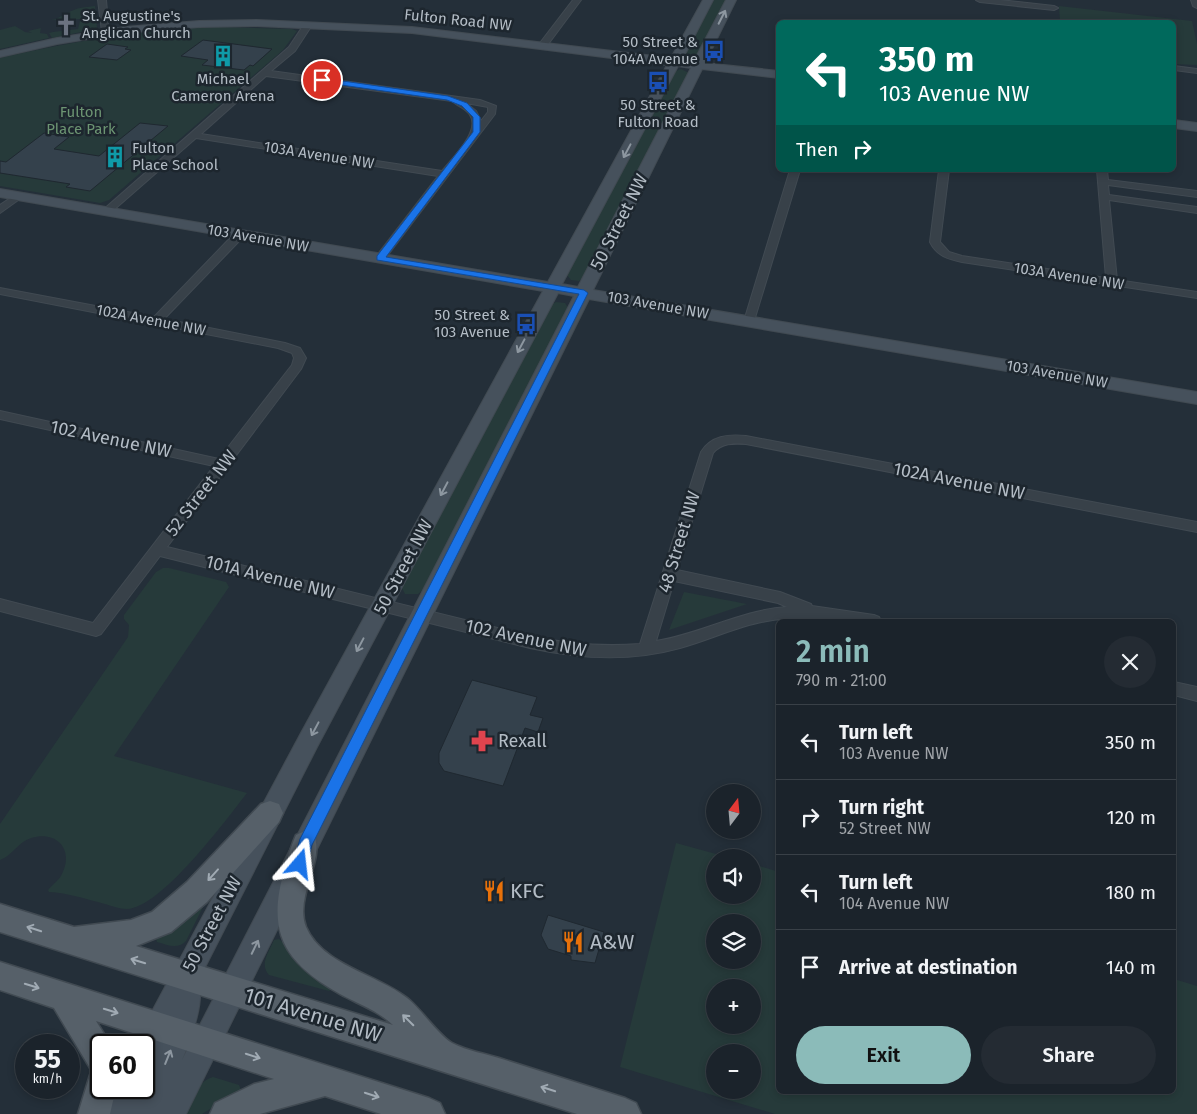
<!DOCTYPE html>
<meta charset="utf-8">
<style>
:root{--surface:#1b232b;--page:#242b33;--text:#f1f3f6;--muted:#a0a4a9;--line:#394047;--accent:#8bbbb9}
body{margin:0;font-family:"Fira Sans",sans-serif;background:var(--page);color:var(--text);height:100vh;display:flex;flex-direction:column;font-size:19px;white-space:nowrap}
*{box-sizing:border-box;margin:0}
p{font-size:16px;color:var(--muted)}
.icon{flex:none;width:28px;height:28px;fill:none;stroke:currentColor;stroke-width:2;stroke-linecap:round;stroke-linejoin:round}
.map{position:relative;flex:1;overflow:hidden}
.drawer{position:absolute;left:776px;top:619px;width:400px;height:475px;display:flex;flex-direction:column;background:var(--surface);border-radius:8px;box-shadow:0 2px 8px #0003,0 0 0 1px var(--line)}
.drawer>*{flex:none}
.hud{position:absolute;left:776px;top:20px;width:400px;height:152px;border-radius:8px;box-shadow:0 2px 8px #0003,0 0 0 1px var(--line);background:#00695c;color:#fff;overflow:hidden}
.needle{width:32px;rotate:16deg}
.tools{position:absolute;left:706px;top:784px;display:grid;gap:10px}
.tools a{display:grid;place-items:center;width:55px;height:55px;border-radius:50%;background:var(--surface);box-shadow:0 2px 8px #0003,0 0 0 1px var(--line);font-size:25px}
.speed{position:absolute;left:15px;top:1034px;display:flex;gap:10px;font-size:25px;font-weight:700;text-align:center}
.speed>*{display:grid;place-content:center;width:65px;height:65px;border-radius:50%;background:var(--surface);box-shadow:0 2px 8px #0003,0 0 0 1px var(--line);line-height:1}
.speed small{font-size:12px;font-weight:400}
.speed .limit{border:2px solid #111;border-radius:8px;background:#fff;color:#111}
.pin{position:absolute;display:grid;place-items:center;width:42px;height:42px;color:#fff;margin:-21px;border:2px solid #fff;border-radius:50%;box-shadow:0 1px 5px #0007}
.me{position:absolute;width:55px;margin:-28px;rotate:17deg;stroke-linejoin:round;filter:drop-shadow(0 0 4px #0008)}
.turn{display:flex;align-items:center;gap:18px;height:105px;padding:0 20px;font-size:22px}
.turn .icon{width:65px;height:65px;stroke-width:2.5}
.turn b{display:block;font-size:35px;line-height:42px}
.then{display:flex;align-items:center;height:48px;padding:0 20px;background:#0003;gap:10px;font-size:19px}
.round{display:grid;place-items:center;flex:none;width:52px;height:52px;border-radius:26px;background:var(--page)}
.overview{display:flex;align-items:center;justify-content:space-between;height:85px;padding:0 20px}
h1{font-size:30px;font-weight:600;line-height:38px;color:var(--accent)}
.primary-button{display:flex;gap:10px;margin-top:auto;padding:10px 20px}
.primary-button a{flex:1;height:58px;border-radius:30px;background:var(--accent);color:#111;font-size:20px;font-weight:600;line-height:58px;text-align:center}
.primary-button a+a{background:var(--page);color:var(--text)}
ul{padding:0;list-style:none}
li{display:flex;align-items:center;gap:15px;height:75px;padding:0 20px;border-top:1px solid var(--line)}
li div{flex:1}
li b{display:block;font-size:19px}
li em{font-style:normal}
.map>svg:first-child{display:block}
</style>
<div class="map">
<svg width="1197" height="1114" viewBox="0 0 1197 1114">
<rect width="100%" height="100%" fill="#242f39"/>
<path fill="#263a3a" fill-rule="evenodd" d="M 714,0 L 726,0 L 698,56 L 691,58 L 685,55 Z
M 95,6 L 97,28 L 96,29 L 52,38 L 49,33 L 53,32 L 78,29 L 80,21 L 83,19 L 51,20 C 59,19 65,13 74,10 C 80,7 88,7 95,6 Z
M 1059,6 L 1192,21 L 1197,44 L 1197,65 L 1174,64 L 1174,22 L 1060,22 Z
M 15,26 L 25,32 L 32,33 L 28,31 L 41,28 L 40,33 L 47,34 L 49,38 L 0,49 L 0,30 Z
M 217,27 L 292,29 L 297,31 L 283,50 L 109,200 L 100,203 L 0,186 L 0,58 C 72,41 143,30 217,27 Z
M 681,69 L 689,73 L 583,278 L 579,281 L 571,280 L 567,275 L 676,71 Z
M 556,302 L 565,303 L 568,308 L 424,589 L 418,594 L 405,594 L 401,586 L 551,305 Z
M 163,568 L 169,568 L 226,582 L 229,587 L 114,756 L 247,793 C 226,820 161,908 127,909 C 120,909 112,906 105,904 C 86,899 68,893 49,892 L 48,890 C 52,885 58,881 61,876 C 75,851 58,830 31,838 C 18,842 12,856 0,860 L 0,824 L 128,637 L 129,625 L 124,619 L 124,615 L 156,572 Z
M 684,592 L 747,604 L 669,630 Z
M 676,843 L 727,857 L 715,858 L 715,895 L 752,895 L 753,864 L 779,872 L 779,1091 L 1174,1091 L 1174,979 L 1197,986 L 1197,1114 L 775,1114 L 620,1067 ZM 715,922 L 752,922 L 752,960 L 715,960 ZM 715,988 L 752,988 L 752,1025 L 715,1025 ZM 715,1052 L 752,1052 L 752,1090 L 715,1090 Z
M 207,899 L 186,941 C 177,950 168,945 157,942 L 156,938 Z
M 279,939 L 332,984 L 332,989 L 329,991 L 269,975 C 259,964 269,952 274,940 Z
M 213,1077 L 239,1085 L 241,1090 L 202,1114 L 186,1114 C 193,1100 197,1081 213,1077 Z"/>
<path fill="#34414c" stroke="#1f2830" d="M 203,40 L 272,49 L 253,66 L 250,65 L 244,70 L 202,65 L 208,60 L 181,56 Z
M 107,44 L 128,47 L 125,49 L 131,50 L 117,60 L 89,57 Z
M 140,123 L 168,126 L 90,191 L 66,187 L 70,184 L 0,173 L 0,161 L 6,162 L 44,133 L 69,137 L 54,149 L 99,156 Z
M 472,680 L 537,697 L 530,715 L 543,718 L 538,732 L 525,728 L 503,786 L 444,771 L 439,763 L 439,753 Z
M 548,915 L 604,932 L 595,963 L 571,960 L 571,956 L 548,949 L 541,935 Z"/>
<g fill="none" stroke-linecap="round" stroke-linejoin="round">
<g stroke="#414a52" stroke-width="2">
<path id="street" d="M 98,0 L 106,0 L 109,34 L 102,32 Z
M 573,0 L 581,0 L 546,47 L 540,47 L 540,43 Z
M 976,0 L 1000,0 L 1054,6 L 1058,8 L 1054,10 L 980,2 Z
M 1191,0 L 1197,0 L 1197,8 L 1193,6 Z
M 305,23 L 312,25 L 295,51 L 271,71 L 480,100 L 496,106 L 495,114 L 384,260 L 380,261 L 375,258 L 438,176 L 196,138 L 109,214 L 103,214 L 103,210 L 289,47 ZM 266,76 L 452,101 C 457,106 466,108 470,115 C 481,131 452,158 442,171 L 201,134 ZM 466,103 L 488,107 L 488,112 L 481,121 L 476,111 Z
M 1174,66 L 1197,69 L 1197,73 L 1174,70 Z
M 790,170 L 800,170 L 754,321 L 753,323 L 745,323 L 744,321 Z
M 939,170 L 949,170 L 940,242 L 949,252 L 962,256 L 1106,278 L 1097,170 L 1107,170 L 1108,180 L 1197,191 L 1197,197 L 1108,185 L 1109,195 L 1197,207 L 1197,213 L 1109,200 L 1117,280 L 1197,292 L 1197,298 L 962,262 C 948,259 937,256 930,242 Z
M 18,193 L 23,196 L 21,198 L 0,213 L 0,205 Z
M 240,231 L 245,234 L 244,236 L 164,319 L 285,343 L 300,348 L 306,358 L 301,369 L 167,547 L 530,636 C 567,644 603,647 640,644 L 701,452 C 711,436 728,434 746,436 L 1197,522 L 1197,532 L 746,444 C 733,443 722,443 713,453 L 677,570 L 780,592 L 811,604 L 812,606 L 874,615 L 879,617 L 881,621 C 869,621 856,622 843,621 C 817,619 793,616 767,621 C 737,626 710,640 680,648 C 630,662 580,659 530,648 L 160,556 L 101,634 L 96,636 L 0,611 L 0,599 L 93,623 L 214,466 L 0,419 L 0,411 L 219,459 L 292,365 L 294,358 L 292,353 L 278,348 L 0,294 L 0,288 L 154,317 L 236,232 ZM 674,581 L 778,603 L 787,607 C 741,610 701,634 656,641 Z
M 1174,682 L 1197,687 L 1197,701 L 1174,695 Z"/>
</g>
<g stroke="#414a52" stroke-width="2">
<path id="secondary" d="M 703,0 L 713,0 L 682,60 L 694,61 L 726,0 L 736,0 L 705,63 L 779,71 L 779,78 L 702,69 L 593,290 L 1197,392 L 1197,404 L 589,299 L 186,1114 L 98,1114 L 111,1088 L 144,1088 L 144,1078 L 149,1068 L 144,1070 L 144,1045 L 134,1045 L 301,733 L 543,291 L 0,197 L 0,189 L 548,282 L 667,65 L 412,33 L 257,26 L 199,27 L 125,33 L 57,44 L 0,57 L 0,51 L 57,38 L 125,27 L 199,21 L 257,20 L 412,27 L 671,58 ZM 678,66 L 691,68 L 578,287 L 562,284 ZM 558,293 L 574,296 L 182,1060 C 190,1041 206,1001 198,981 L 317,747 Z
M 1174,120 L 1197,123 L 1197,131 L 1174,128 Z"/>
</g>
<g stroke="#414a52" stroke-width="3">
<path id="primary" d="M 270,801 L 279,804 L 283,813 L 279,822 L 207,902 L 171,932 L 136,946 L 393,1025 C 377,1010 358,1004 340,994 C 283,962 266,931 285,868 C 288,857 291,846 296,835 L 305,831 L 314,835 C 325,861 294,897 306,927 C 322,965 377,974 407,998 C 420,1008 440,1037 452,1043 C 467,1051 487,1054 502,1059 C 543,1072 584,1085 625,1098 L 636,1103 L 641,1114 L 577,1114 L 0,932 L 0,904 L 74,927 L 131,920 L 152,912 L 187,882 L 261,804 Z
M 0,962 L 429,1098 L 440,1103 L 445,1114 L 381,1114 L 325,1096 L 260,1114 L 210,1114 L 215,1103 L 254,1084 L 274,1079 L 96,1021 L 111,1045 L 101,1045 L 101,1088 L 116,1088 L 110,1114 L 78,1114 L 90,1075 L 99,1071 L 90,1068 L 54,1008 L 0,990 Z"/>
</g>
<use href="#street" fill="#384149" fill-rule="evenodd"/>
<use href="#secondary" fill="#46515c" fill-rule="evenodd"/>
<use href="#primary" fill="#566069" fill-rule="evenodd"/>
</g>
<defs><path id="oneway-shaft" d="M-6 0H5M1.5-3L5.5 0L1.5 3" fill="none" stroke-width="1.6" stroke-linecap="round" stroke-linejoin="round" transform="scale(1.25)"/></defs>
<g stroke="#8d97a0">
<use href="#oneway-shaft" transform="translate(722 17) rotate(-63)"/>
<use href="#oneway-shaft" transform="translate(627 151) rotate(118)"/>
<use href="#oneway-shaft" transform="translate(521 346) rotate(118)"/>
<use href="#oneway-shaft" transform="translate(444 489) rotate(118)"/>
<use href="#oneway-shaft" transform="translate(360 645) rotate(118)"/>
<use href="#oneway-shaft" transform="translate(315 729) rotate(118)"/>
<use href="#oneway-shaft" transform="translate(255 947) rotate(-64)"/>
<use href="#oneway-shaft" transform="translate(168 1057) rotate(-68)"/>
</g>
<g stroke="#a0aab3">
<use href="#oneway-shaft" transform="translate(213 875) rotate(132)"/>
<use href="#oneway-shaft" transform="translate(34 929) rotate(-162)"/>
<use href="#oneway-shaft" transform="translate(138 961) rotate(-163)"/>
<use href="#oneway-shaft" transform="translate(32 986) rotate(17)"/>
<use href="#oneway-shaft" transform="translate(111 1011) rotate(17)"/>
<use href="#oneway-shaft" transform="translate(408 1020) rotate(-135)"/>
<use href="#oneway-shaft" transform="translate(253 1056) rotate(18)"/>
<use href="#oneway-shaft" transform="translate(548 1089) rotate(-162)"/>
<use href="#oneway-shaft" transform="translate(372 1095) rotate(18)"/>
</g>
<path fill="#1a73e8" stroke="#114b97" d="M 322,78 L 448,96 L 467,103 L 480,117 L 480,132 L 386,257 L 584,290 L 588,293 L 312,845 L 306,868 L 300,870 L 295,868 L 293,864 L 300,839 L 579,294 L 377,260 L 377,256 L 473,132 L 473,117 L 462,106 L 447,100 L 320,82 L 320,79 Z"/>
<defs>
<g id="church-bare" transform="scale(1.725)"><path d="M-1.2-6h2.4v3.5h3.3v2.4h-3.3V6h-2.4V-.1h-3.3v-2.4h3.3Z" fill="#6b7280" stroke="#1d262e" stroke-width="2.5" paint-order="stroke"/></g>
<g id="bus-bare" transform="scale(1.725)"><path d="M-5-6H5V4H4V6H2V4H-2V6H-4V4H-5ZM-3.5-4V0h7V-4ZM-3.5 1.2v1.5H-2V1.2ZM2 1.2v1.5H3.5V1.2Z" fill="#1a4fb4" stroke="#1d262e" stroke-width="2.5" paint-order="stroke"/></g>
<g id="building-bare" transform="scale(1.725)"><path d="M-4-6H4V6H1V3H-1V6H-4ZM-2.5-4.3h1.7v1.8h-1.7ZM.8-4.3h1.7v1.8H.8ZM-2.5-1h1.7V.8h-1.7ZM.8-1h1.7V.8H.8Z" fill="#0f9aa8" stroke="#1d262e" stroke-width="2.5" paint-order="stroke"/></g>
<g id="pharmacy-bare" transform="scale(1.725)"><path d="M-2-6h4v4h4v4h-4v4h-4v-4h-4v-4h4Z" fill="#e0444e" stroke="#1d262e" stroke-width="2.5" paint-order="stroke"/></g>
<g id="restaurant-bare" transform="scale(1.725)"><path d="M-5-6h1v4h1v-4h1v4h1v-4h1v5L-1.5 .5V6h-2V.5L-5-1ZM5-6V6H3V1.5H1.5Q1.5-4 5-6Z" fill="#e8710a" stroke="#1d262e" stroke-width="2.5" paint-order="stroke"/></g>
</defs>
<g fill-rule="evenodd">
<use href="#church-bare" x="66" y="25"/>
<use href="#bus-bare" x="714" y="51"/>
<use href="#building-bare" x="223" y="56"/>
<use href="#bus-bare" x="658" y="82"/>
<use href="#building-bare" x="115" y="157"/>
<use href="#bus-bare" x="526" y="324"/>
<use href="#pharmacy-bare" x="482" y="741"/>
<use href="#restaurant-bare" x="494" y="891"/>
<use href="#restaurant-bare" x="573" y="942"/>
</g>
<g text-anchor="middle" stroke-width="5" stroke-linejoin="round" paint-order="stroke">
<g font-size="15" fill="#b3bcc5" stroke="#1d262e" text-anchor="start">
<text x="82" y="21">St. Augustine's<tspan x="82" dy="17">Anglican Church</tspan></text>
<text x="698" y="47" text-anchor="end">50 Street &amp;<tspan x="698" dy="17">104A Avenue</tspan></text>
<text x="223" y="84" text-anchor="middle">Michael<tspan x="223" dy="17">Cameron Arena</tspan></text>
<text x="658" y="110" text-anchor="middle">50 Street &amp;<tspan x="658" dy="17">Fulton Road</tspan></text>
<text x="132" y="153">Fulton<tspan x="132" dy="17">Place School</tspan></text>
<text x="510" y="320" text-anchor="end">50 Street &amp;<tspan x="510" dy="17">103 Avenue</tspan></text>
</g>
<g font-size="15" fill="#b3bcc5" stroke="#1d262e">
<text transform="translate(458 20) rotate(6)" y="5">Fulton Road NW</text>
<text transform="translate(319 155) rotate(9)" y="5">103A Avenue NW</text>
<text transform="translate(258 238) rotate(10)" y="5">103 Avenue NW</text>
<text transform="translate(1069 276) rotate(9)" y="5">103A Avenue NW</text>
<text transform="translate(658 305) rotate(10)" y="5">103 Avenue NW</text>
<text transform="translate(151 320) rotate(11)" y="5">102A Avenue NW</text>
<text transform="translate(1057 374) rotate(10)" y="5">103 Avenue NW</text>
</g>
<g font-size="15" fill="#6c9472" stroke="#1d262e">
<text x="81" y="117">Fulton<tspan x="81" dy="17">Place Park</tspan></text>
</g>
<g font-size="18" fill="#b3bcc5" stroke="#1d262e">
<text transform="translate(619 222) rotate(-63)" y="6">50 Street NW</text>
<text transform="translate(111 439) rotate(12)" y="6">102 Avenue NW</text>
<text transform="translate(959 481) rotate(11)" y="6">102A Avenue NW</text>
<text transform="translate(201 493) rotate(-52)" y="6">52 Street NW</text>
<text transform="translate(679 542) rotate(-73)" y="6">48 Street NW</text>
<text transform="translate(403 567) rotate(-62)" y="6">50 Street NW</text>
<text transform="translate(270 577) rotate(14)" y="6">101A Avenue NW</text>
<text transform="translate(526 638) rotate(12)" y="6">102 Avenue NW</text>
<text transform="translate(212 924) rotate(-62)" y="6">50 Street NW</text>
</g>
<g font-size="18" fill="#b3bcc5" stroke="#1d262e" text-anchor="start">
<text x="498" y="747">Rexall</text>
</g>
<g font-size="21" fill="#b3bcc5" stroke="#1d262e" text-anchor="start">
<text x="510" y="898">KFC</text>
<text x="590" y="949">A&amp;W</text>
</g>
<g font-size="21" fill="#b3bcc5" stroke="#1d262e">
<text transform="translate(313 1015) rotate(17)" y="7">101 Avenue NW</text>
</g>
</g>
</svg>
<div class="tools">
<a><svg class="needle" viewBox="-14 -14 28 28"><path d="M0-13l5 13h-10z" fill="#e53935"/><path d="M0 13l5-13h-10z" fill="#a0a4a9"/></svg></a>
<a><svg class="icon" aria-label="sound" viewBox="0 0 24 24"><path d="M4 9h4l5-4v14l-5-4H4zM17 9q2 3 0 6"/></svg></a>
<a><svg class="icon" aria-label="layers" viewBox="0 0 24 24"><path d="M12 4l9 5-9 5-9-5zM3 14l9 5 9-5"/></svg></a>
<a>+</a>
<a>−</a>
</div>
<div class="speed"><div>55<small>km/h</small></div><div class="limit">60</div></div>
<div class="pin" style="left:322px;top:80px;background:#d93025"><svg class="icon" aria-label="arrive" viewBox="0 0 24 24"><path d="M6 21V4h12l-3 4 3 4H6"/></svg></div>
<svg class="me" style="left:300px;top:864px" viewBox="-20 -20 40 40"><path d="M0-17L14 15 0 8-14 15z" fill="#1a73e8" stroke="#fff" stroke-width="4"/></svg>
<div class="hud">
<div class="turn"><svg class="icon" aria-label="left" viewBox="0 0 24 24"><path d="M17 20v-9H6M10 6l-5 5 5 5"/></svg><div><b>350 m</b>103 Avenue NW</div></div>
<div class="then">Then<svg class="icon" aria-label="right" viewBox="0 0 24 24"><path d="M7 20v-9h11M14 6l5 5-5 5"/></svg></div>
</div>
<section class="drawer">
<div class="overview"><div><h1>2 min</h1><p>790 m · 21:00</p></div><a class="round"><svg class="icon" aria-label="close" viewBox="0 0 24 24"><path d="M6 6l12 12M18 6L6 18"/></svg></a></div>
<ul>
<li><svg class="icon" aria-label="left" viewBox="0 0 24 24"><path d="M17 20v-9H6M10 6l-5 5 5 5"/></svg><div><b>Turn left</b><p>103 Avenue NW</p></div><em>350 m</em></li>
<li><svg class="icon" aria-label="right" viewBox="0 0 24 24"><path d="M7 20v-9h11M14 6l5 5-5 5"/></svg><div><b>Turn right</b><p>52 Street NW</p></div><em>120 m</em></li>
<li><svg class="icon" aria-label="left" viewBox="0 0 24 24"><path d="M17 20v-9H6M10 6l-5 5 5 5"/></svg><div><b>Turn left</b><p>104 Avenue NW</p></div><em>180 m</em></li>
<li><svg class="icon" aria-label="arrive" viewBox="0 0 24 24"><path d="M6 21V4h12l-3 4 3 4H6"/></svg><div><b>Arrive at destination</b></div><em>140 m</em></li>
</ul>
<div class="primary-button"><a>Exit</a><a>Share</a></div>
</section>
</div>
